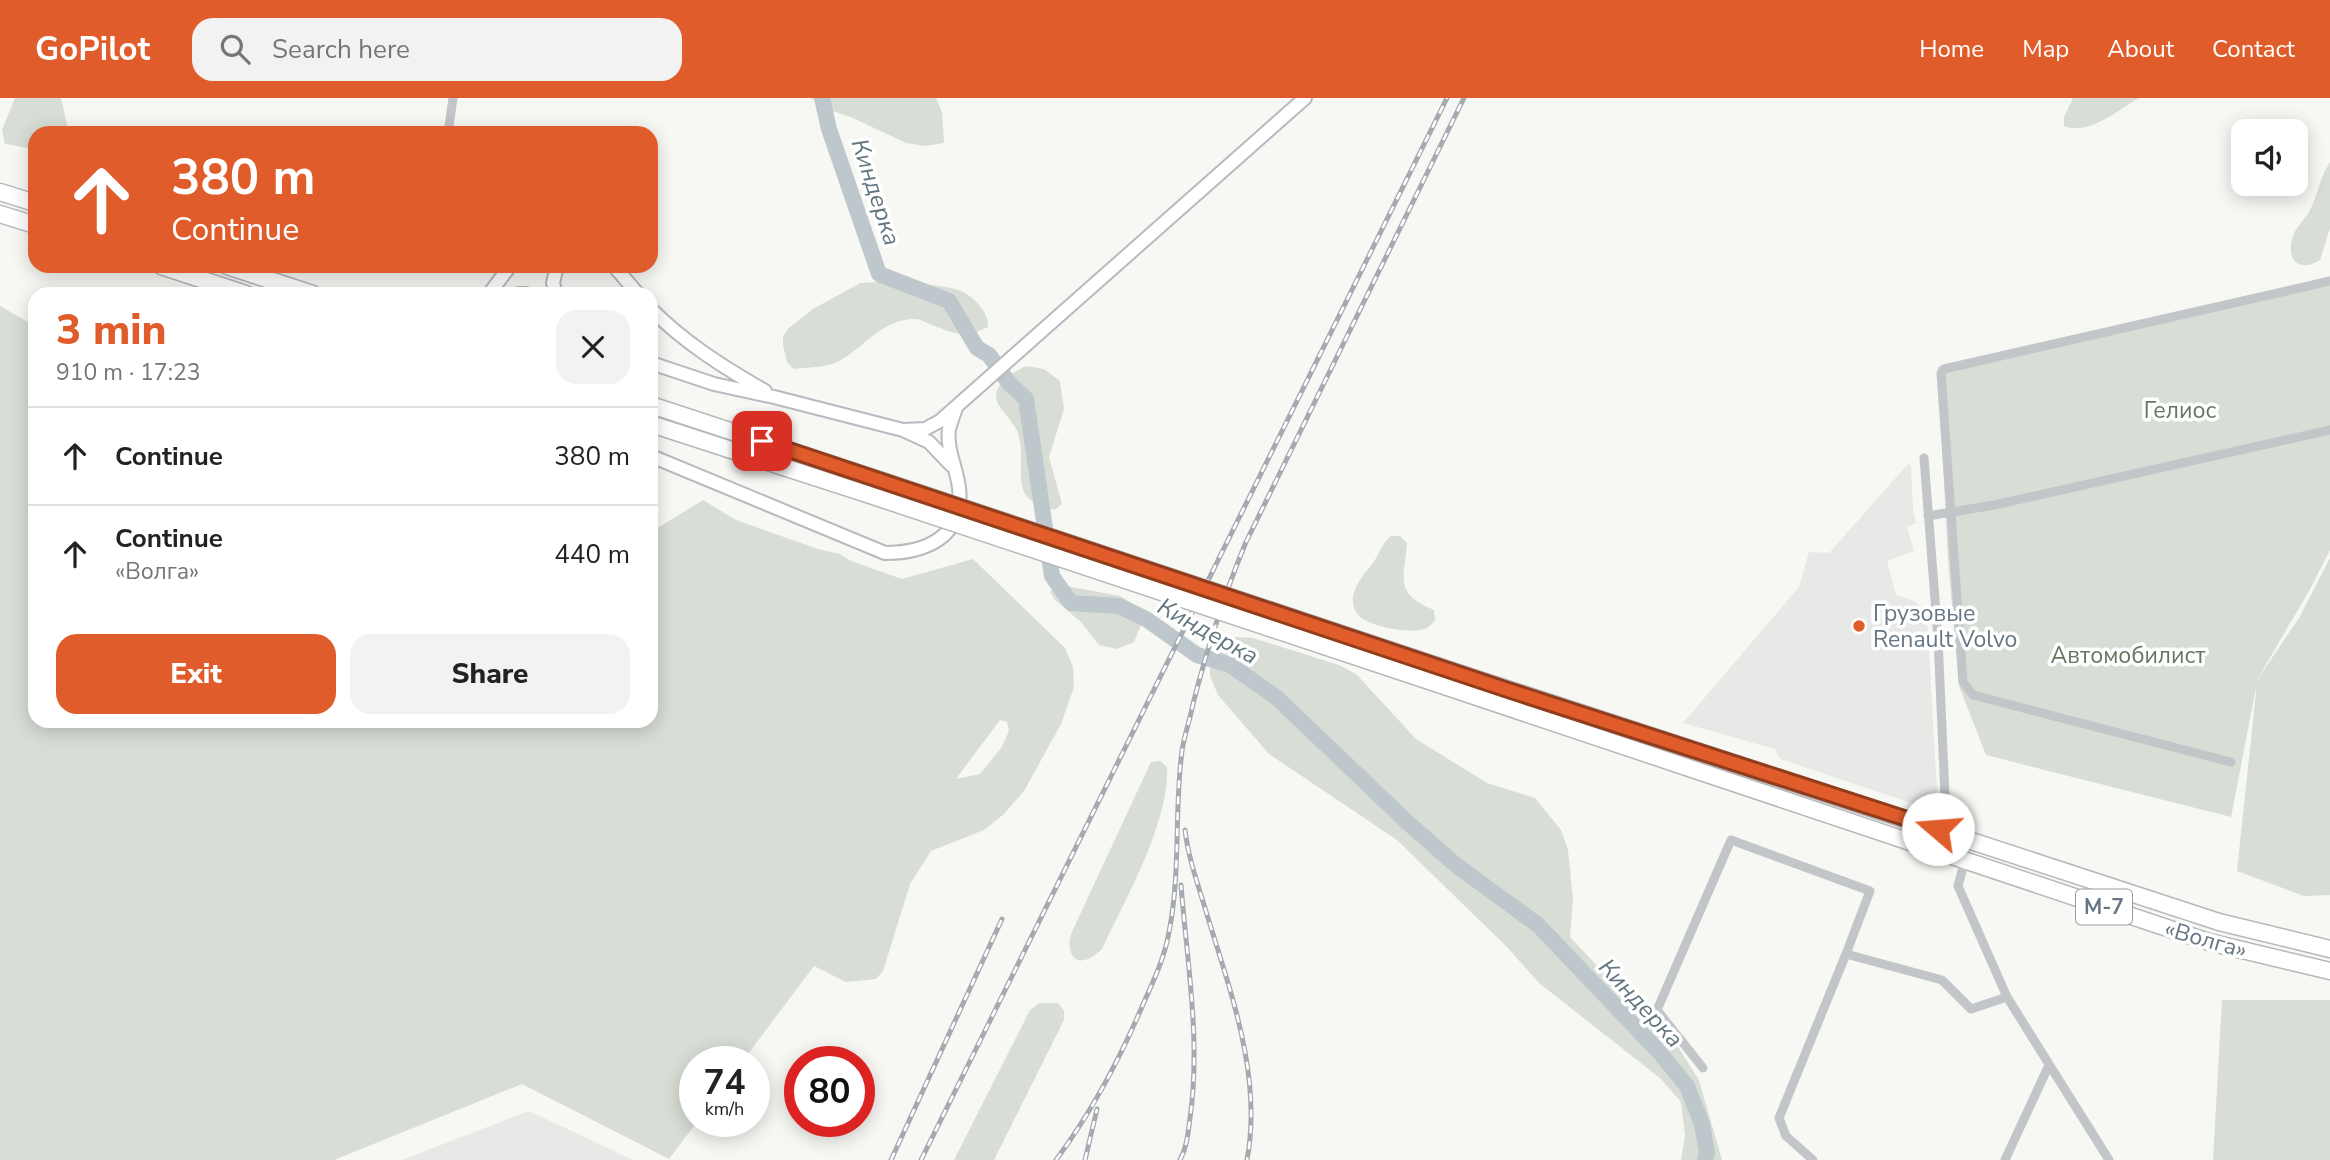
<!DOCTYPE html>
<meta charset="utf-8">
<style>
:root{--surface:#fff;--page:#f2f2f2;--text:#222;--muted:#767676;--line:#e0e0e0;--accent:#e05c2b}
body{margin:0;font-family:"Nunito Sans",sans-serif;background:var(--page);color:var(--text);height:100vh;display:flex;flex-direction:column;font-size:26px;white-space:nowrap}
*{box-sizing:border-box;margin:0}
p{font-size:23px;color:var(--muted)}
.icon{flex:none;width:38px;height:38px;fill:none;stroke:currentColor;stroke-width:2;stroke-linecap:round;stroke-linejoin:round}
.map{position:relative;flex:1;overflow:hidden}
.panel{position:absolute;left:28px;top:189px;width:630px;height:441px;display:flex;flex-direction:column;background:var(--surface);border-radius:21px;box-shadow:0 4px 18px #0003}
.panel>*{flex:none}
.hud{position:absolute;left:28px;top:28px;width:630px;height:147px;border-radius:21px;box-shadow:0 4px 18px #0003;background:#e05c2b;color:#fff;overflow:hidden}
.buttons{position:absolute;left:2231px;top:21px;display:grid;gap:14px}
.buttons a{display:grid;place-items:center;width:77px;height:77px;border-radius:14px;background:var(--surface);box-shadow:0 4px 18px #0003;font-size:35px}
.speed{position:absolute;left:679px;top:948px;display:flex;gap:14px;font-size:35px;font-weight:700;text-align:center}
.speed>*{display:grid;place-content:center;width:91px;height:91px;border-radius:50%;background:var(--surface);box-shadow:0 4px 18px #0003;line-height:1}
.speed small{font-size:18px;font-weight:400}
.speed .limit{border:10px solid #d22;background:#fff;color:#111}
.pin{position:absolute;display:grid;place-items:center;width:60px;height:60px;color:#fff;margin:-30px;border-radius:14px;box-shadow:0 4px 10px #0006}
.me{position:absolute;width:77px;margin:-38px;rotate:288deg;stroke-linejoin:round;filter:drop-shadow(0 0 5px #0008)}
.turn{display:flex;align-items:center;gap:24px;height:147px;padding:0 28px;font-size:32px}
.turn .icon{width:91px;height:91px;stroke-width:2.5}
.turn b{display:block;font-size:49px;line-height:60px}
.round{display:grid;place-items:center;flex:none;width:74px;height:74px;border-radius:21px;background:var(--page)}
.summary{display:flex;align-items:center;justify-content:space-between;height:119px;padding:0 28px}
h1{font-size:42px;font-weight:800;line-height:52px;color:var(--accent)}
.primary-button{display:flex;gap:14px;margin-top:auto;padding:14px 28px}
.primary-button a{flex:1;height:80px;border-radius:21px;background:var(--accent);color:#fff;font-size:28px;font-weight:800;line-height:80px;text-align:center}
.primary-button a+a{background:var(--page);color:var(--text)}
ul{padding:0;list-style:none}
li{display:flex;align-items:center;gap:21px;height:98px;padding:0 28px;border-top:2px solid var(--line)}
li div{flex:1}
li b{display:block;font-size:26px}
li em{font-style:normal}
header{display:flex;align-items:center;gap:42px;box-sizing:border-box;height:98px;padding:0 35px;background:var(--accent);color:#fff}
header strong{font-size:33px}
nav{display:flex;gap:38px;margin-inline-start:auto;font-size:24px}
.search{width:490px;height:63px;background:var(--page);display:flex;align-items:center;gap:18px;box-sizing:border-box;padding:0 24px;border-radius:21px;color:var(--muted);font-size:26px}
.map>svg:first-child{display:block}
</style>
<header>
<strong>GoPilot</strong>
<div class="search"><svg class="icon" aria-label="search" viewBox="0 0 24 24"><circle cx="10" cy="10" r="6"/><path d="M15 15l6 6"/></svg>Search here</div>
<nav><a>Home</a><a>Map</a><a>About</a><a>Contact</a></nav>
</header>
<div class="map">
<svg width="2330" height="1062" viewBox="0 0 2330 1062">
<rect width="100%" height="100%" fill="#f7f7f4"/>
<path fill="#e7e9e7" d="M 1908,366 L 1911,368 L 1913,412 L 1916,425 L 1907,429 L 1914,453 L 1887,463 L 1896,497 L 1914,503 L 1927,515 L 1937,695 L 1929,706 L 1920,708 L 1780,661 L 1775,651 L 1683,625 L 1799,489 L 1809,454 L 1829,455 Z
M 529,1013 L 633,1062 L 402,1062 Z"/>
<path fill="#d8ded5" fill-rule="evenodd" d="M 15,0 L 61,0 L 69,35 L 35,35 L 35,51 L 5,46 L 2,32 Z
M 811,0 L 936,0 L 942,14 L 944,45 L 925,48 L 906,45 L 853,20 L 824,10 Z
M 2073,0 L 2139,0 C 2118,12 2089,38 2064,28 L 2064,19 Z
M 2330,64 L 2330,130 L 2320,162 C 2298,176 2285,160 2293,138 C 2296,128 2307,120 2311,110 C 2318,95 2321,77 2330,64 Z
M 2330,180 L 2330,452 L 2310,491 L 2257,582 L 2299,520 L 2330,460 L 2330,797 L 2304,798 L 2237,773 L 2257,585 L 2231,719 L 1986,657 L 1959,588 L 1948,462 L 1938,269 Z
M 891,183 C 907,185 945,187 958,192 C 973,197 989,214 988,229 C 964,241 955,236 932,227 C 927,225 921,222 917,221 C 881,220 865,250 837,264 C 825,270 808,269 794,271 L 787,264 L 783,247 L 783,238 L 789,230 L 813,211 L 860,185 Z
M 0,208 L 35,228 L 35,623 L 651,623 L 651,434 L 703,402 L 736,422 L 818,451 L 840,456 L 851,463 L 902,481 L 973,461 L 1065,550 L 1073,569 L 1074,589 L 1061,626 L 1024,693 L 1004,716 L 984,732 L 931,753 L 910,786 L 883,873 L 876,881 L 846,884 L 814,868 L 742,964 L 695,964 L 695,1024 L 697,1024 L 669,1061 L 522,986 L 334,1062 L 0,1062 ZM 1000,622 L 1007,624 L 1009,633 L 1001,650 L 980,676 L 956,681 Z
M 1026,268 L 1044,271 L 1060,283 L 1064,311 L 1049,359 L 1062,406 L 1055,412 C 1006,403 1027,373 1019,339 C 1016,322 995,311 996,297 C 998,282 1014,274 1026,268 Z
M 1391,438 L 1400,438 L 1407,445 C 1404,483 1394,495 1434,512 L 1435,522 C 1435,523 1428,530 1427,530 C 1412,537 1371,529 1359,518 C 1354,513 1352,504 1353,498 C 1355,486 1366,474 1373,465 C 1380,455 1382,445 1391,438 Z
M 1056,486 L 1120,498 L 1136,508 L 1141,527 L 1134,544 L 1117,551 L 1099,547 L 1082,525 L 1055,502 L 1050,494 Z
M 1236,539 L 1253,540 L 1339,567 L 1356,576 L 1416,641 L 1487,685 L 1535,700 L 1561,732 L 1568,752 L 1573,801 L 1570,839 L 1630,903 L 1656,921 L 1675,944 L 1699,982 L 1722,1062 L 1681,1062 L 1685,1037 L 1681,1004 L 1660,980 L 1539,885 L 1507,849 L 1397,742 L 1269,656 L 1218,597 L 1210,578 L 1210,560 L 1218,546 L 1225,541 Z
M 1160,663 L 1167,669 C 1169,726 1126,799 1102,851 C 1098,854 1092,860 1088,861 C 1070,868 1067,847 1071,836 L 1151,664 Z
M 2222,902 L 2330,902 L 2330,1062 L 2213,1062 Z
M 1040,905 L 1058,905 L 1064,913 L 1064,922 L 994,1062 L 954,1062 L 1030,912 Z"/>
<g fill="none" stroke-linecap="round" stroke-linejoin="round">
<path stroke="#bdc7cc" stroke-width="16" d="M 822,0 L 829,31 L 879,176 L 949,203 L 977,250 L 989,257 L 1009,285 L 1026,301 L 1052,478 L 1071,505 L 1119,508 L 1146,521 L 1197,557 L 1230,567 L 1276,599 L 1407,724 L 1456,767 L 1538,827 L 1660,955 L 1687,988 L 1702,1026 L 1707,1055 L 1705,1062"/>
<g stroke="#b6bbc0" stroke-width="16">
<path id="secondary" d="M 614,168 L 638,196
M 489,196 L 510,168
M 519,196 L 526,196
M 556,196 L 553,185 L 557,168
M 651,211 C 685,245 723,269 765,293
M 651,265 L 714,286 L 774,299 L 903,332 L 929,344 L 951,367
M 903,332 L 925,331 L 940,323 L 1305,0
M 651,358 L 885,455 C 925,455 965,439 959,390 C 957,371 946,350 949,331 C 951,324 954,316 956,310"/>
</g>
<g stroke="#b5b8bb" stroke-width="19">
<path id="highway" d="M 0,94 L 35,105
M 0,116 L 35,127
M 161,168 L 246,196
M 227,168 L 313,196
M 651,307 L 882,383
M 651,326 L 876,399
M 1452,573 L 2219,824 L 2330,851
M 1447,589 L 2209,844 L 2330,873"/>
</g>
<path stroke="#c2c6c9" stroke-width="9" d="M 448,35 L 453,0
M 1924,360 L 1938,540 L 1945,698 L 1938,731
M 1928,418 L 1994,407 L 2330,332
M 2231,664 L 1973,597 L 1963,584 L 1941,275 L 1944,271 L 2330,183
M 1965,762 L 1958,788 L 2007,899 L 2109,1062
M 1703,970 L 1657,912 L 1731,742 L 1870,793 L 1846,856
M 1813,1062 L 1786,1038 L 1779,1020 L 1846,856 L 1942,882 L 1971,911 L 2007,899
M 2005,1062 L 2049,967"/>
<use href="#secondary" stroke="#fff" stroke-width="12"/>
<use href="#highway" stroke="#fff" stroke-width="16"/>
<g stroke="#a5aab0" stroke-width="5">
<path id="rail" d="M 1185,732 C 1188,758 1197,784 1205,810 C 1229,890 1263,977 1247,1062
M 891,1062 L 1002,821
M 921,1062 L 1447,0
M 1056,1062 C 1093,1012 1120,961 1144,904 C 1154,882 1165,858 1169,834 C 1181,774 1174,713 1182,653 C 1184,638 1190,622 1193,606 C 1207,551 1224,497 1246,444 L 1464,0
M 1085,1062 L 1097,1011
M 1180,1062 C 1187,1049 1188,1035 1190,1020 C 1201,943 1187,864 1181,787"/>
</g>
<use href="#rail" stroke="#fff" stroke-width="2.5" stroke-dasharray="8" stroke-linecap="butt"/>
<g stroke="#b5b8bb" stroke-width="19" stroke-linecap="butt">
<path id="highway-bridge" d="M 882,383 L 1452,573
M 876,399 L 1447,589"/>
</g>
<use href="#highway-bridge" stroke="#fff" stroke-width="16"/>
</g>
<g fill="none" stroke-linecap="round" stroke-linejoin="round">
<g stroke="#923c1c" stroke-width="18">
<path id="route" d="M 762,343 L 1508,592 L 1938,731"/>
</g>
<use href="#route" stroke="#e05c2b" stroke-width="12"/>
</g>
<circle fill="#e05c2b" stroke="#fff" stroke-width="2.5" cx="1859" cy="528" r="7"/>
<g text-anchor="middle" stroke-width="7" stroke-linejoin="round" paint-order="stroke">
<rect fill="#fff" stroke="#949fa9" stroke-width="2" x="2076" y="791.5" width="56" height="35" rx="5"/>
<g font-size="21" font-weight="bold" fill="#667684">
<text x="2104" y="816">М-7</text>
</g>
<g font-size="23" fill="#657761" stroke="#fff">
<text x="2180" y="320">Гелиос</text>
<text x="2128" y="565">Автомобилист</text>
</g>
<g font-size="23" fill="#667684" stroke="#fff" text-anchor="start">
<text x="1873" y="523">Грузовые<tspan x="1873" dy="26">Renault Volvo</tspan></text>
</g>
<g font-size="23" fill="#667684" stroke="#fff">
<text transform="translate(2206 841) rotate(16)" y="8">«Волга»</text>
</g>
<g font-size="24" font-style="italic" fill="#627780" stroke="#fff">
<text transform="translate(876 94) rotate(72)" y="8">Киндерка</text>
<text transform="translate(1208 533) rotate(29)" y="8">Киндерка</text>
<text transform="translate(1641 905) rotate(47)" y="8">Киндерка</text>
</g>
</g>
</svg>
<div class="buttons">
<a><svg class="icon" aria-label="sound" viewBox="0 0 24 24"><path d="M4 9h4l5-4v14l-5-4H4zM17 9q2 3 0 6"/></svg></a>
</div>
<div class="speed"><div>74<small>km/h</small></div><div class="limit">80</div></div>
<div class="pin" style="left:762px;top:343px;background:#d93025"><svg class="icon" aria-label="arrive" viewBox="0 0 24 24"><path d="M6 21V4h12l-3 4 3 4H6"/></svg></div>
<svg class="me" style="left:1938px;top:731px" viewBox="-20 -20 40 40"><circle r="19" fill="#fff"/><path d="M0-13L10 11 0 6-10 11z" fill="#e05c2b"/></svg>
<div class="hud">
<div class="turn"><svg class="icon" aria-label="ahead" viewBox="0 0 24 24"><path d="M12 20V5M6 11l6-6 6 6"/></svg><div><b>380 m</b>Continue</div></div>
</div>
<section class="panel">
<div class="summary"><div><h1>3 min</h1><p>910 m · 17:23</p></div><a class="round"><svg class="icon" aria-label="close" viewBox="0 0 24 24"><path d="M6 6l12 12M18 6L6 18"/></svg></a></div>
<ul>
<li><svg class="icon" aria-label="ahead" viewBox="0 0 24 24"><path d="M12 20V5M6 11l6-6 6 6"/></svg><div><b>Continue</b></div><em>380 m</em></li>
<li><svg class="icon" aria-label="ahead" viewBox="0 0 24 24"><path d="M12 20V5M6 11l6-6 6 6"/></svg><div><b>Continue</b><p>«Волга»</p></div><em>440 m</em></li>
</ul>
<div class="primary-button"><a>Exit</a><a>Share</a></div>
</section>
</div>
